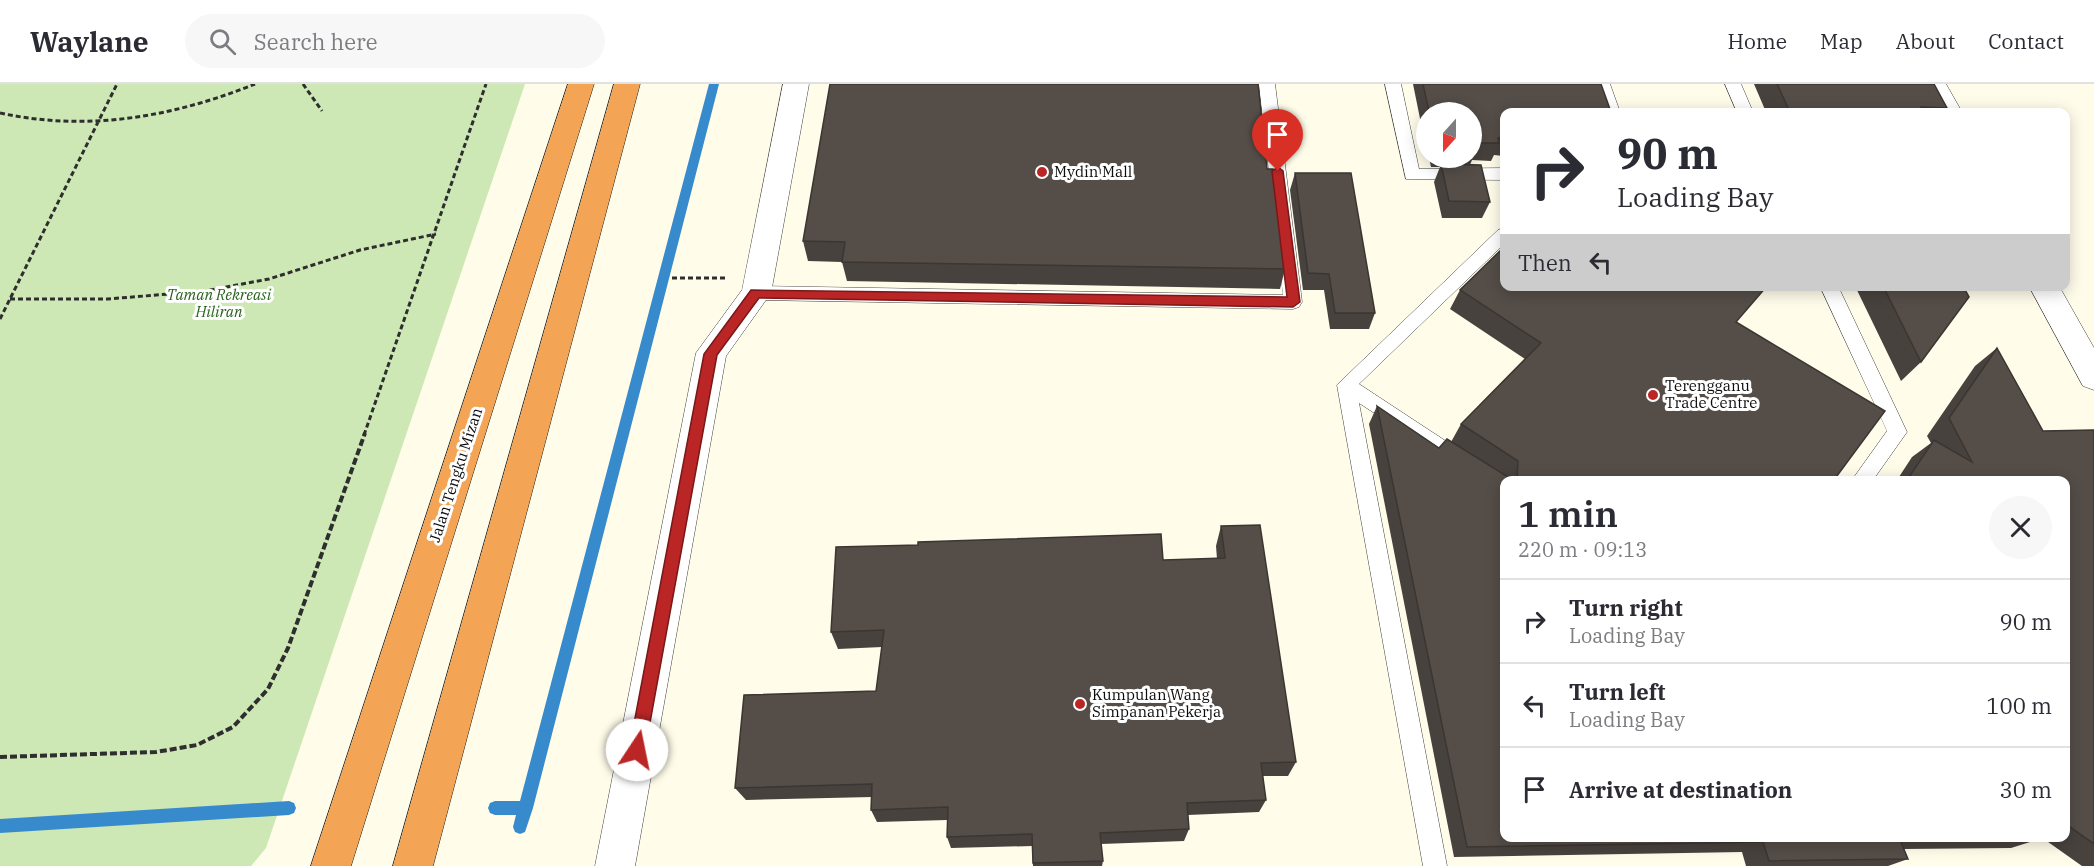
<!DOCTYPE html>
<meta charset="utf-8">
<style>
:root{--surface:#fff;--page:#f7f7f7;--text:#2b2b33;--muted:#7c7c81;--line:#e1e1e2}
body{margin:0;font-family:"IBM Plex Serif",serif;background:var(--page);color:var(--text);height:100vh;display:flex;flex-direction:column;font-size:22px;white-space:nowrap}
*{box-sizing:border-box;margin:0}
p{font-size:20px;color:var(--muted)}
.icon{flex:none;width:33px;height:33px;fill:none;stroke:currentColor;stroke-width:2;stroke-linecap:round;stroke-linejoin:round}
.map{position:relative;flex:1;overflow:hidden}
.panel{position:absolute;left:1500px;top:392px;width:570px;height:366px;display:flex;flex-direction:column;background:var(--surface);border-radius:12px;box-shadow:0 3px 15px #0003}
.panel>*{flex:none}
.banner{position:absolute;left:1500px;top:24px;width:570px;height:183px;border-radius:12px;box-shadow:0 3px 15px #0003;background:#fff;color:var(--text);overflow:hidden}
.needle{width:39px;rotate:201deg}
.buttons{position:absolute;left:1416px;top:18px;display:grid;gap:12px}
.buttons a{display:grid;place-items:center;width:66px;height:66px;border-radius:50%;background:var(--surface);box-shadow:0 3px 15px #0003;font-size:30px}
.pin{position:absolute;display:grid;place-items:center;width:51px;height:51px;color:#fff;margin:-62px -26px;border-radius:50% 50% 50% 0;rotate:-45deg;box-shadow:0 0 6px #0007}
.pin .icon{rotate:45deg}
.me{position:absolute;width:66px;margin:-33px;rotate:11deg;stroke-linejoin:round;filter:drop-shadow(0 0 4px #0008)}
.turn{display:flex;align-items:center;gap:21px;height:126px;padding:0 18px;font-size:27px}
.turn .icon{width:78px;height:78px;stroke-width:2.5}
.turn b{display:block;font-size:42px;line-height:51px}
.then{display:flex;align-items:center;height:57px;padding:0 18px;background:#0003;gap:12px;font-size:22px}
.round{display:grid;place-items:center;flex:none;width:63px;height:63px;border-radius:32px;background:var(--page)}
.overview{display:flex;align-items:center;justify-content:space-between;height:102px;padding:0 18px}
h1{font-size:36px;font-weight:600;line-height:45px}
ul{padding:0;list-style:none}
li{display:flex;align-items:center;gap:18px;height:84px;padding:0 18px;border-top:2px solid var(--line)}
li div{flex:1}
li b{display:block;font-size:22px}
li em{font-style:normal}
header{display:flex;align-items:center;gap:36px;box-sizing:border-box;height:84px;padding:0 30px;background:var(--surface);border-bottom:2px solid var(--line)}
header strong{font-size:28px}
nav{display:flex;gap:33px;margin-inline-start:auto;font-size:21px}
.search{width:420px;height:54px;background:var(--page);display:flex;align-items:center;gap:15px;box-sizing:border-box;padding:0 21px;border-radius:33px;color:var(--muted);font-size:22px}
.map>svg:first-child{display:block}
</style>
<header>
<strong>Waylane</strong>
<div class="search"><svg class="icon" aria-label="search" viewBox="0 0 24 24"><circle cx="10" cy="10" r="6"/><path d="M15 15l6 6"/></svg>Search here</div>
<nav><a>Home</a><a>Map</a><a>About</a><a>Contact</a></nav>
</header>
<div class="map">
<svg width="2094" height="782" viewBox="0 0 2094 782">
<rect width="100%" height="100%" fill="#fffcea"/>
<path fill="#cde8b5" d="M 0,0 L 525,0 L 266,764 L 251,782 L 0,782 Z"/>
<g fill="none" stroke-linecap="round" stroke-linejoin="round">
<path fill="#378acc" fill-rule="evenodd" d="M 709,0 L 719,0 L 533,724 L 525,748 L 520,750 L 515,748 L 513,743 L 516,731 L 495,731 L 490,729 L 488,724 L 490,719 L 495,717 L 520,717 Z
M 289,717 L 294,719 L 296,724 L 294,729 L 289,731 L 0,749 L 0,735 Z"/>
<g stroke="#3f3f3f" stroke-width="1">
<path id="lane" d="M 1259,0 L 1275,0 L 1302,218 L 1299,223 L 1293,225 L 756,216 L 750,214 L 747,209 L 750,204 L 756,202 L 1283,211 Z
M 1385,0 L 1401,0 L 1419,85 L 1504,84 L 1504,96 L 1406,95 Z
M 1594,0 L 1610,0 L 1620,28 L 1604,28 Z
M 1725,0 L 1741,0 L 1753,28 L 1737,28 Z
M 1504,144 L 1504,160 L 1359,300 L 1505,396 L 1504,414 L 1359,319 L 1447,782 L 1423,782 L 1337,301 L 1498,146 Z
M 1820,202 L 1838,202 L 1907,348 L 1873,396 L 1852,396 L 1887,347 Z"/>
</g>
<g stroke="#3f3f3f" stroke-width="1">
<path id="street" d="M 783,0 L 809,0 L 771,209 L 726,272 L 635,782 L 595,782 L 696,269 L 742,206 Z
M 1920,0 L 1946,0 L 1962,28 L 1936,28 Z
M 2029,202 L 2059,202 L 2094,264 L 2094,306 L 2083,302 Z"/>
</g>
<g stroke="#1d1d1d" stroke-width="1">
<path id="highway" d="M 568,0 L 594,0 L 351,782 L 311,782 Z
M 614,0 L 640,0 L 433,782 L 393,782 Z"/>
</g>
<path stroke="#2e2e2e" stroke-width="3" stroke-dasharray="5 3" stroke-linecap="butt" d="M 303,0 L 322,27
M 0,29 C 87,48 173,33 255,0
M 672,194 L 725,194
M 10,215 L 108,215 L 205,207 L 269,195 L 360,166 L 436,150
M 0,235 L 117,0
M 364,351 L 486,0"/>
<path stroke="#2e2e2e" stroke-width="4" stroke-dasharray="7 3" stroke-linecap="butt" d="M 0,673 L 156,668 L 197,661 L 233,643 L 268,605 L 288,564 L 365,349"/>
<use href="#lane" fill="#fff" fill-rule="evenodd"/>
<use href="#street" fill="#fff" fill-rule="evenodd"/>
<use href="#highway" fill="#f3a454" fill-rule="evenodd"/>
</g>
<path fill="#48423e" d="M 1413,0 L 1601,0 L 1504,28 L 1504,72 L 1494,71 L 1491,77 L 1472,76 L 1470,81 L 1490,118 L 1482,134 L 1442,134 L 1434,98 L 1440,83 L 1431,83 L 1429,74 L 1472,74 L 1472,28 L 1426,28 L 1426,64 Z
M 1754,0 L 1934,0 L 1947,24 L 1943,28 L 1766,28 Z
M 1267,85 L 1285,185 L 1280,205 L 847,197 L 842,178 L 808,177 L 803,157 Z
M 1295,89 L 1375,229 L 1369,245 L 1330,245 L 1324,206 L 1303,206 L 1290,106 Z
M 1855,202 L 1963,202 L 1921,278 L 1901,297 Z
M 1591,204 L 1736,239 L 1834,396 L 1504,396 L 1504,753 L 2066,753 L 2066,396 L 1897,396 L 1912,373 L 1931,359 L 1927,352 L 1975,282 L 1997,264 L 2043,347 L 2094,346 L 2094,782 L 2082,782 L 2041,753 L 2040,755 L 2011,764 L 1904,765 L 1908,775 L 1888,782 L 1746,782 L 1742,768 L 1454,773 L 1369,340 L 1377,322 L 1439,364 L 1451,358 L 1461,340 L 1525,275 L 1450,225 L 1460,206 Z
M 1221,442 L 1296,678 L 1288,692 L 1263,692 L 1266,716 L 1259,728 L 1188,731 L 1189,745 L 1184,757 L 1101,760 L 1103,777 L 1102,782 L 1033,782 L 1032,762 L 951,764 L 947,753 L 947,736 L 877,738 L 871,726 L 872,713 L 746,716 L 735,704 L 876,607 L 882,563 L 838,565 L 831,548 L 918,461 L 1163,476 L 1217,475 L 1216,462 Z"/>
<path fill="#544d48" stroke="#3b3632" stroke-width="1.5" d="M 830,0 L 1258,0 L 1267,85 L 1273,85 L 1285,185 L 842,178 L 845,158 L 803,157 Z
M 1423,0 L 1601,0 L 1611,28 L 1504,28 L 1504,54 L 1498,54 L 1499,59 L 1475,59 L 1477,65 L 1472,65 L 1472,28 L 1429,28 Z
M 1777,0 L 1934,0 L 1947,24 L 1921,23 L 1923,28 L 1790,28 Z
M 1441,80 L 1481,81 L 1490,118 L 1449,117 Z
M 1295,89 L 1351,89 L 1375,229 L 1335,229 L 1329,190 L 1308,189 Z
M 1504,163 L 1504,202 L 1589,202 L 1591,204 L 1592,202 L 1767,202 L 1736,238 L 1885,327 L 1834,396 L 1517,396 L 1518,377 L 1461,340 L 1541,259 L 1460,206 Z
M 1883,202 L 1963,202 L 1969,213 L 1921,278 Z
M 1997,264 L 2043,347 L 2094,346 L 2094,760 L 2066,740 L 2066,396 L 1907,396 L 1934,356 L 1972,378 L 1949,334 Z
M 1377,322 L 1439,364 L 1447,355 L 1513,396 L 1504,396 L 1504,753 L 2041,753 L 2040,755 L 1900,756 L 1908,775 L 1769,777 L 1763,758 L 1467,763 Z
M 1260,441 L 1296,678 L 1261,679 L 1266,716 L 1187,719 L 1189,745 L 1100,749 L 1103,777 L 1033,779 L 1032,750 L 947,753 L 948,723 L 871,726 L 872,700 L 735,704 L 744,611 L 876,607 L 884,546 L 831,548 L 836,463 L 918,461 L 918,458 L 1161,450 L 1163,476 L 1225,474 L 1221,442 Z"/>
<path fill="#ba2525" stroke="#791818" stroke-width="1.5" d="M 1278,83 L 1283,87 L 1300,218 L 1293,223 L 759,214 L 717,271 L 645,666 L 642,671 L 637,673 L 631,671 L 629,666 L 704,270 L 751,206 L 1287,213 L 1272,87 Z"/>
<g fill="#ba2525" stroke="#fff" stroke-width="2">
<circle cx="1042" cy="88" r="6"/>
<circle cx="1653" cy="311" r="6"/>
<circle cx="1080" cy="620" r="6"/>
</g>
<g text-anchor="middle" stroke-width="6" stroke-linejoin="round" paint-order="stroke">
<g font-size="15" fill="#0c0c0c" stroke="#fff" text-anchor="start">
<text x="1054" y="93">Mydin Mall</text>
<text x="1665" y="307">Terengganu<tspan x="1665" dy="17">Trade Centre</tspan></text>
<text x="1092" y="616">Kumpulan Wang<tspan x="1092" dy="17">Simpanan Pekerja</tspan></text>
</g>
<g font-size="15" font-style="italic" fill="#28621d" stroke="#fff">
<text x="219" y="216">Taman Rekreasi<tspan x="219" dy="17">Hiliran</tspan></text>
</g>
<g font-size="15" fill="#0c0c0c" stroke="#fff">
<text transform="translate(456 391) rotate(-72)" y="5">Jalan Tengku Mizan</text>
</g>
</g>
</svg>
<div class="buttons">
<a><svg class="needle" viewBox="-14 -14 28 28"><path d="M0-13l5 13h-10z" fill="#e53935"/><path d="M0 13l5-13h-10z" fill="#7c7c81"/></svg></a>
</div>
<div class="pin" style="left:1278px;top:87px;background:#d93025"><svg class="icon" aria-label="arrive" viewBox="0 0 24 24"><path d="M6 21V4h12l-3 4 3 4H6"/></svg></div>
<svg class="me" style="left:637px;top:666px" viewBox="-20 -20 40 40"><circle r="19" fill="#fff"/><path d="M0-13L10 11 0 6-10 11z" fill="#ba2525"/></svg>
<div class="banner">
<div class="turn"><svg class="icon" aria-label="right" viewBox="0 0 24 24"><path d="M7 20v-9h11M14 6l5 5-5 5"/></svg><div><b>90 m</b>Loading Bay</div></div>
<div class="then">Then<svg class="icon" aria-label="left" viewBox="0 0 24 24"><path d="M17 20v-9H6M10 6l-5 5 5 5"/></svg></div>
</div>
<section class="panel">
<div class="overview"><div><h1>1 min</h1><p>220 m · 09:13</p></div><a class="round"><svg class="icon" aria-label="close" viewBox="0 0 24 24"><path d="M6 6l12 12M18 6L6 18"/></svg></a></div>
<ul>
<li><svg class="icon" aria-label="right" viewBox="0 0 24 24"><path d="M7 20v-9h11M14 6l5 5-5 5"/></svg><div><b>Turn right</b><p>Loading Bay</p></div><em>90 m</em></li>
<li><svg class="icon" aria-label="left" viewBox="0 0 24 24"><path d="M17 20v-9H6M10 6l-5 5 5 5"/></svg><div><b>Turn left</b><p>Loading Bay</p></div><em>100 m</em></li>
<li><svg class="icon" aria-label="arrive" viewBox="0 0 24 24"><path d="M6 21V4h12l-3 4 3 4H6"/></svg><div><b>Arrive at destination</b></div><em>30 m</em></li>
</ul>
</section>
</div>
